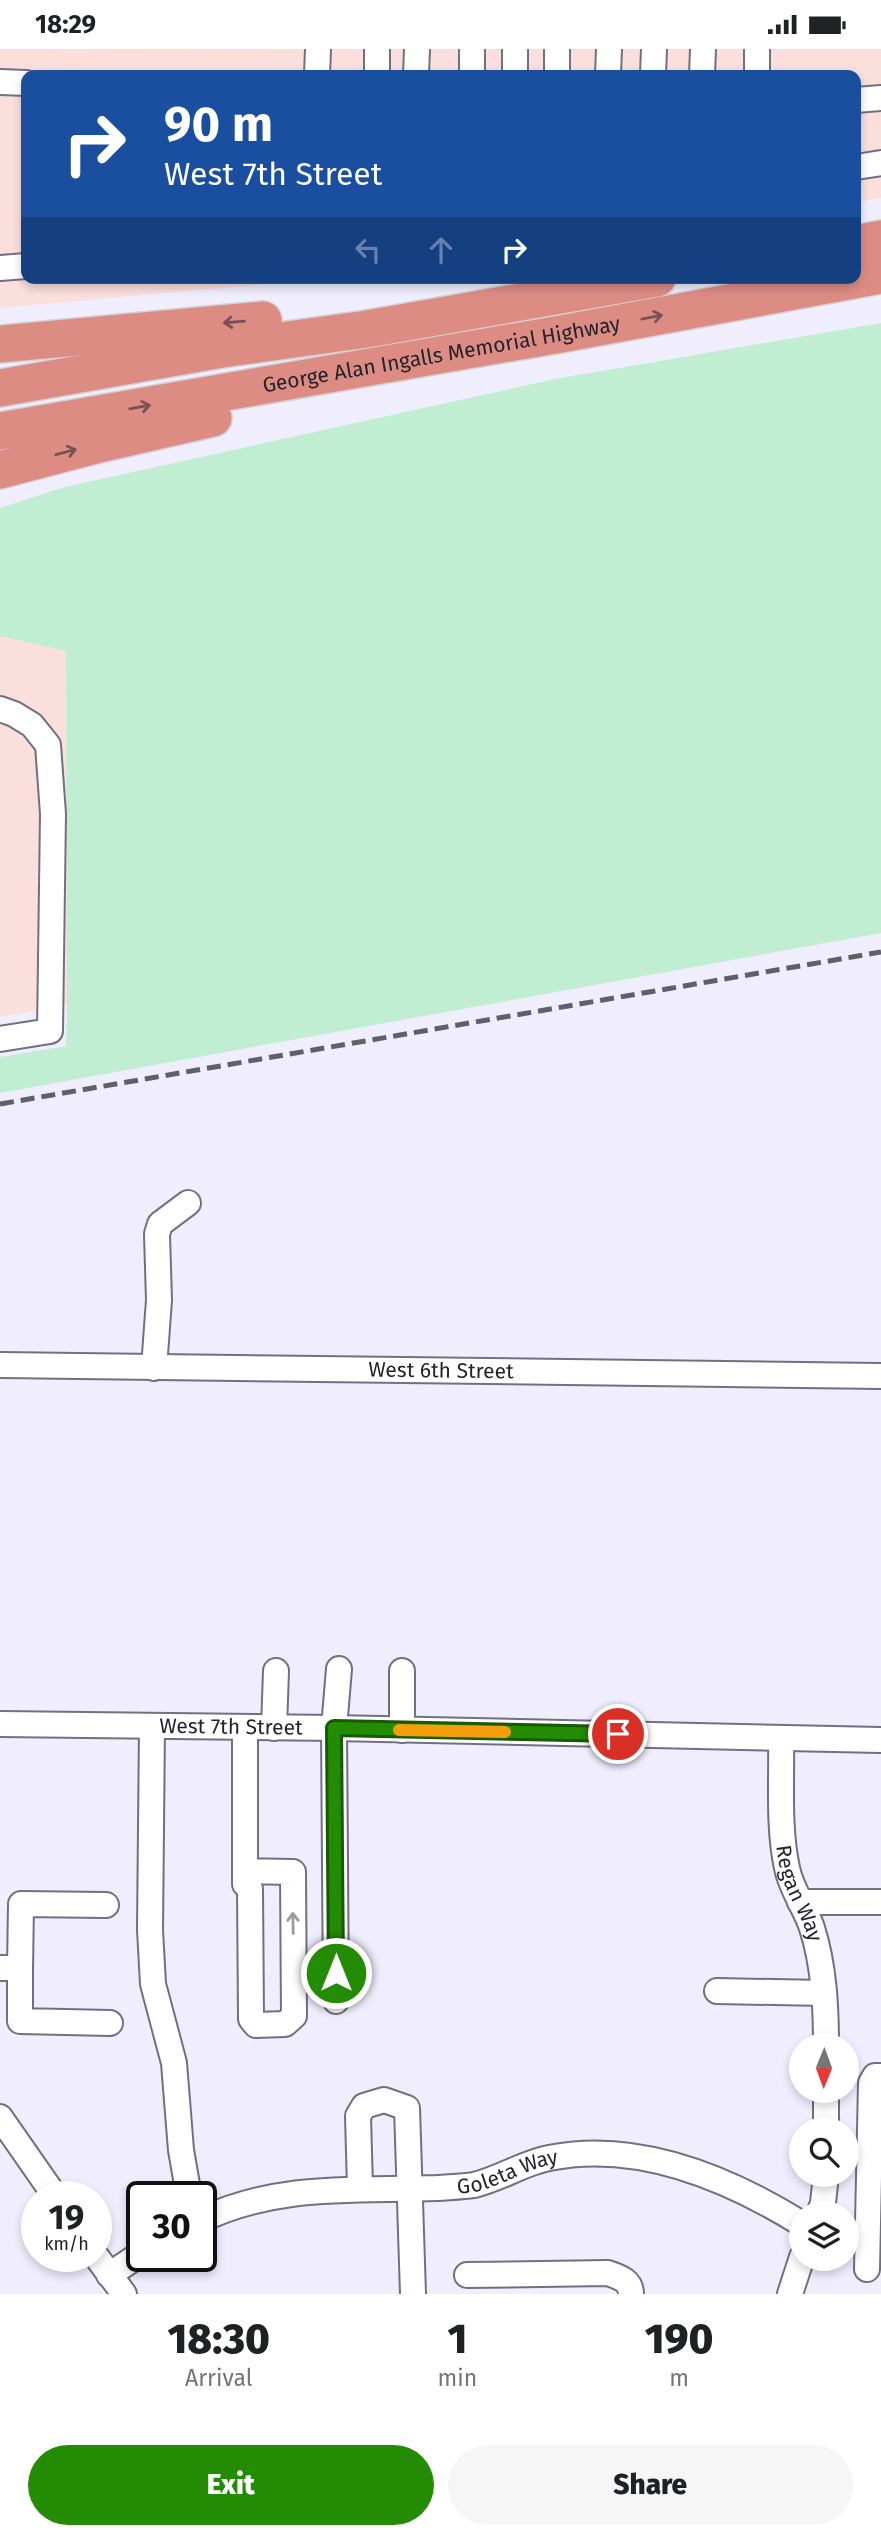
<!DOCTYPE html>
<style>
:root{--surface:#fff;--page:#f6f6f6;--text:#202124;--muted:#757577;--accent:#248b04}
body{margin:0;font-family:"Fira Sans",sans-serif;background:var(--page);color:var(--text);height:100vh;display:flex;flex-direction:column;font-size:26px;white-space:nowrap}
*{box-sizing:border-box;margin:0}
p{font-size:23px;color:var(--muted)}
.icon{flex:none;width:38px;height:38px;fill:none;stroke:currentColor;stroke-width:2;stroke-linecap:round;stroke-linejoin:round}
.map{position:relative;height:2245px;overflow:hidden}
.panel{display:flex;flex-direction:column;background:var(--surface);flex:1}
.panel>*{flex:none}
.top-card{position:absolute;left:21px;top:21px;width:840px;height:214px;border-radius:14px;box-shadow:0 4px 10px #0003;background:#1a4fa0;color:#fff;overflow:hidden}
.needle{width:46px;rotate:181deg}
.buttons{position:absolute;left:789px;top:1984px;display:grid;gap:14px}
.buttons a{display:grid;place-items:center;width:70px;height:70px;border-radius:50%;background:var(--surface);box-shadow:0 4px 10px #0003;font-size:35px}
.speed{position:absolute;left:21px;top:2132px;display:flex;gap:14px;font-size:35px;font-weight:700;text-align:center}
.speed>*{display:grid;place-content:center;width:91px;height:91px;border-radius:50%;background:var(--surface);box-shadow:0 4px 10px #0003;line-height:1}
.speed small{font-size:18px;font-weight:400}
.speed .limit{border:4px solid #111;border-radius:10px;background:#fff;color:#111}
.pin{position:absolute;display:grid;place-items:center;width:60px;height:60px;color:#fff;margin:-30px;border:4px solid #fff;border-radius:50%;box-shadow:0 2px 7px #0007}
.me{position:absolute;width:77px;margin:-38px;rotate:0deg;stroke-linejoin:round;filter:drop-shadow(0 0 5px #0008)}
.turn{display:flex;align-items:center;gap:24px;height:147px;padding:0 28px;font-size:32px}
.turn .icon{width:91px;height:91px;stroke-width:2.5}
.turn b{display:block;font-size:49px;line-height:60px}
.lanes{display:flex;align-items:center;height:66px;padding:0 28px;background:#0003;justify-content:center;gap:35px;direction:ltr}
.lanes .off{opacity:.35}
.eta{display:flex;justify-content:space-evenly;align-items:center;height:119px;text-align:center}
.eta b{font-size:42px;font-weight:800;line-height:49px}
.action{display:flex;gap:14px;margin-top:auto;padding:14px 28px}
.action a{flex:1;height:80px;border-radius:42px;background:var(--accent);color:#fff;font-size:28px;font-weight:800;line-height:80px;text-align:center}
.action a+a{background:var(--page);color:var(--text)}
.status{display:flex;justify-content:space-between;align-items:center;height:49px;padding:0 35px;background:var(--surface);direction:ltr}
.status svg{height:19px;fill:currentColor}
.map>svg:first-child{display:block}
</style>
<div class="status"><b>18:29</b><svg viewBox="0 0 49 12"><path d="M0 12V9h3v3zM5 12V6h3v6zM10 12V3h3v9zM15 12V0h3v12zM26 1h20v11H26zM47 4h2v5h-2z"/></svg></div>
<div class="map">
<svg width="881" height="2245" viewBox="0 0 881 2245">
<rect width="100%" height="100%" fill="#f0eefd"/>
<path fill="#fadfdc" d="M 307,0 L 881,0 L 881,149 L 856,153 L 856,26 L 26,26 L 26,229 L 331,229 L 0,259 L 0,4 L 307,10 Z
M 0,587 L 66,601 L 67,956 L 0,968 Z"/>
<path fill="#fae0d9" d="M 0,0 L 307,0 L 307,10 L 0,4 Z"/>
<path fill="#c1eed3" d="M 881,274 L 881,884 L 0,1044 L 0,1008 L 66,997 L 67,956 L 66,602 L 0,587 L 0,459 L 65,438 L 555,330 Z"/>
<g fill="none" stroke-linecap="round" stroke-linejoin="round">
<g stroke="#726f84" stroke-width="28">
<g id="minor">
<path d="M 317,26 L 318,0"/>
<path d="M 377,26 L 377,0"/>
<path d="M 416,26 L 417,0"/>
<path d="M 472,26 L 472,0"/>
<path d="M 515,26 L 515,0"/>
<path d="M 557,26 L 557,0"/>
<path d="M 608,26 L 609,0"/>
<path d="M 653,26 L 654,0"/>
<path d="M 702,26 L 703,0"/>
<path d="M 757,26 L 757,0"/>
<path d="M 0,33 L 26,34"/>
<path d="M 856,51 L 881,49"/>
<path d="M 856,118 L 881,114"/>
<path d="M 0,219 L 26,217"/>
<path d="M 0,660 L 14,665 L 32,676 L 48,696 L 53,765 L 50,982 L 0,990"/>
<path id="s1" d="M 0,1316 L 881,1327"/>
<path d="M 154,1319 L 159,1251 L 157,1185 L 160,1175 L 188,1154"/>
<path id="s2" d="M 0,1675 L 334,1679 L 881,1691"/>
<path d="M 152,1677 L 150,1881 L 153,1935 L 174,2014 L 181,2101 L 189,2147"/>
<path d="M 245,1678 L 245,1835 L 250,1840 L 251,1970 L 256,1976 L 285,1975 L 294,1967 L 293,1823 L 245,1822"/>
<path d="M 274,1679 L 276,1622"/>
<path d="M 402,1681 L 402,1622"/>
<path id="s3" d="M 781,1689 C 782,1731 778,1777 787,1819 C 791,1840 805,1858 812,1879 C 824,1917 826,1957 826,1997"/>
<path d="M 800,1853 L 881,1853"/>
<path d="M 0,1919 L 20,1919 L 21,1855 L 106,1856"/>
<path d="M 20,1919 L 20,1972 L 110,1974"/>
<path d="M 717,1942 L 824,1944"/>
<path d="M 336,1952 L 334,1679 L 339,1620"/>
<path d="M 0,2068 L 55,2147"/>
<path d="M 826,2081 L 826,2042"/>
<path d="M 360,2139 L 358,2067 L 364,2057 L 384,2051 L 407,2059 L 413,2245"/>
<path d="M 819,2165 L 823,2154 L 826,2126"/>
<path id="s4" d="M 201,2171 C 279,2134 354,2142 437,2139 C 449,2138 462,2138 474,2136 C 500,2130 523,2114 549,2109 C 638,2091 728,2129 802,2175"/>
<path d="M 96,2207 L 124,2245"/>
<path d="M 867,2220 L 871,2034 L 875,2027 L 881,2027"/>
<path d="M 109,2226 L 142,2204"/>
<path d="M 467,2226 L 608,2224 C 619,2228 631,2231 631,2245"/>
<path d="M 790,2245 L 802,2208"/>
</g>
</g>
<g stroke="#d3d3d5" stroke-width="40">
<g id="highway">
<path d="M 856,195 L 881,190"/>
<path d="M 0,295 L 263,271"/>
<path d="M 0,339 L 222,300 L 367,280 L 657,229"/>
<path id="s5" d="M 0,382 L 561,285 L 881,226"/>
<path d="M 0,421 L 95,396 L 213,369"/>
</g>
</g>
<use href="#minor" stroke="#fff" stroke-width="24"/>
<use href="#highway" stroke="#dd8c84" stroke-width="37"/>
<path stroke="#615f6a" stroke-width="5" stroke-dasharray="14 7" stroke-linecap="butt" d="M 0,1055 L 881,903"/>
</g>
<defs><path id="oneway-shaft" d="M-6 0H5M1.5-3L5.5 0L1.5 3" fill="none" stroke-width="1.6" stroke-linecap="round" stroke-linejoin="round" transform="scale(1.75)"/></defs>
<g stroke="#775253">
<use href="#oneway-shaft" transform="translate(652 268) rotate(-11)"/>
<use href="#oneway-shaft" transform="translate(234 273) rotate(175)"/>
<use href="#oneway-shaft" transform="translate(140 358) rotate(-10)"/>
<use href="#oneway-shaft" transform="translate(66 403) rotate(-15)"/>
</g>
<use stroke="#9c9ca0" href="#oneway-shaft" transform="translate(293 1874) rotate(-91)"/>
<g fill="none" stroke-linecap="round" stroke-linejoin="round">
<g stroke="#175a03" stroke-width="18">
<path id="route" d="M 336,1924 L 334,1679 L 618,1685"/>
</g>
<use href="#route" stroke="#248b04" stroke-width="12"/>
<path stroke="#f59e0b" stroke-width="12" d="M 399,1681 L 505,1683"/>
</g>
<g text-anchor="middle" stroke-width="5" stroke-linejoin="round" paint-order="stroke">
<g font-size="21" fill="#24222b" stroke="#f0eefd">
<text dy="7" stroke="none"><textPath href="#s5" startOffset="448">George Alan Ingalls Memorial Highway</textPath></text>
<text dy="7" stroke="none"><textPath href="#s1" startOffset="441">West 6th Street</textPath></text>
<text dy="7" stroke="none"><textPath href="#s2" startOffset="231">West 7th Street</textPath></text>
<text dy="7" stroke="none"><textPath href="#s3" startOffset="158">Regan Way</textPath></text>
<text dy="7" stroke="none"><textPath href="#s4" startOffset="313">Goleta Way</textPath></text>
</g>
</g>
</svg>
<div class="buttons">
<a><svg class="needle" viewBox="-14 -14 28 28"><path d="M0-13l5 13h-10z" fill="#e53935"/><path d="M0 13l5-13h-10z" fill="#757577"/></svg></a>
<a><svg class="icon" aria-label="search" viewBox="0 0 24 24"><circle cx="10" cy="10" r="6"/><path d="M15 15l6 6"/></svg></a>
<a><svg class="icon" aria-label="layers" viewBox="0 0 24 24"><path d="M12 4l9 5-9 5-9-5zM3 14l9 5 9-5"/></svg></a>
</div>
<div class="speed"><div>19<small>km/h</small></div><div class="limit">30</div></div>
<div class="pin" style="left:618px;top:1685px;background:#d93025"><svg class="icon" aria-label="arrive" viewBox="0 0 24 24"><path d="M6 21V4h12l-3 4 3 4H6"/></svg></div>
<svg class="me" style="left:336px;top:1924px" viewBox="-20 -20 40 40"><circle r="17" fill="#248b04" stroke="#fff" stroke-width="3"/><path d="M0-11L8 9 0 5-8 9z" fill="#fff"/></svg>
<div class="top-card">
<div class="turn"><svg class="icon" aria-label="right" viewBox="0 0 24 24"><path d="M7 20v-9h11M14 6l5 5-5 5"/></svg><div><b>90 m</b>West 7th Street</div></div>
<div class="lanes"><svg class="icon off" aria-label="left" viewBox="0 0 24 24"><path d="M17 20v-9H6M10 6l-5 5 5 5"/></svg><svg class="icon off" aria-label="ahead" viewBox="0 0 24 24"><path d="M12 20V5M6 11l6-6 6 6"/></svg><svg class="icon" aria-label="right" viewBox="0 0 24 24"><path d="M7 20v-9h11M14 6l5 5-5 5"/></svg></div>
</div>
</div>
<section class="panel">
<div class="eta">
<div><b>18:30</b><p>Arrival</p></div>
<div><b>1</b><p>min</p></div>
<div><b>190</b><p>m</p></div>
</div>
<div class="action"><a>Exit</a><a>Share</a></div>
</section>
